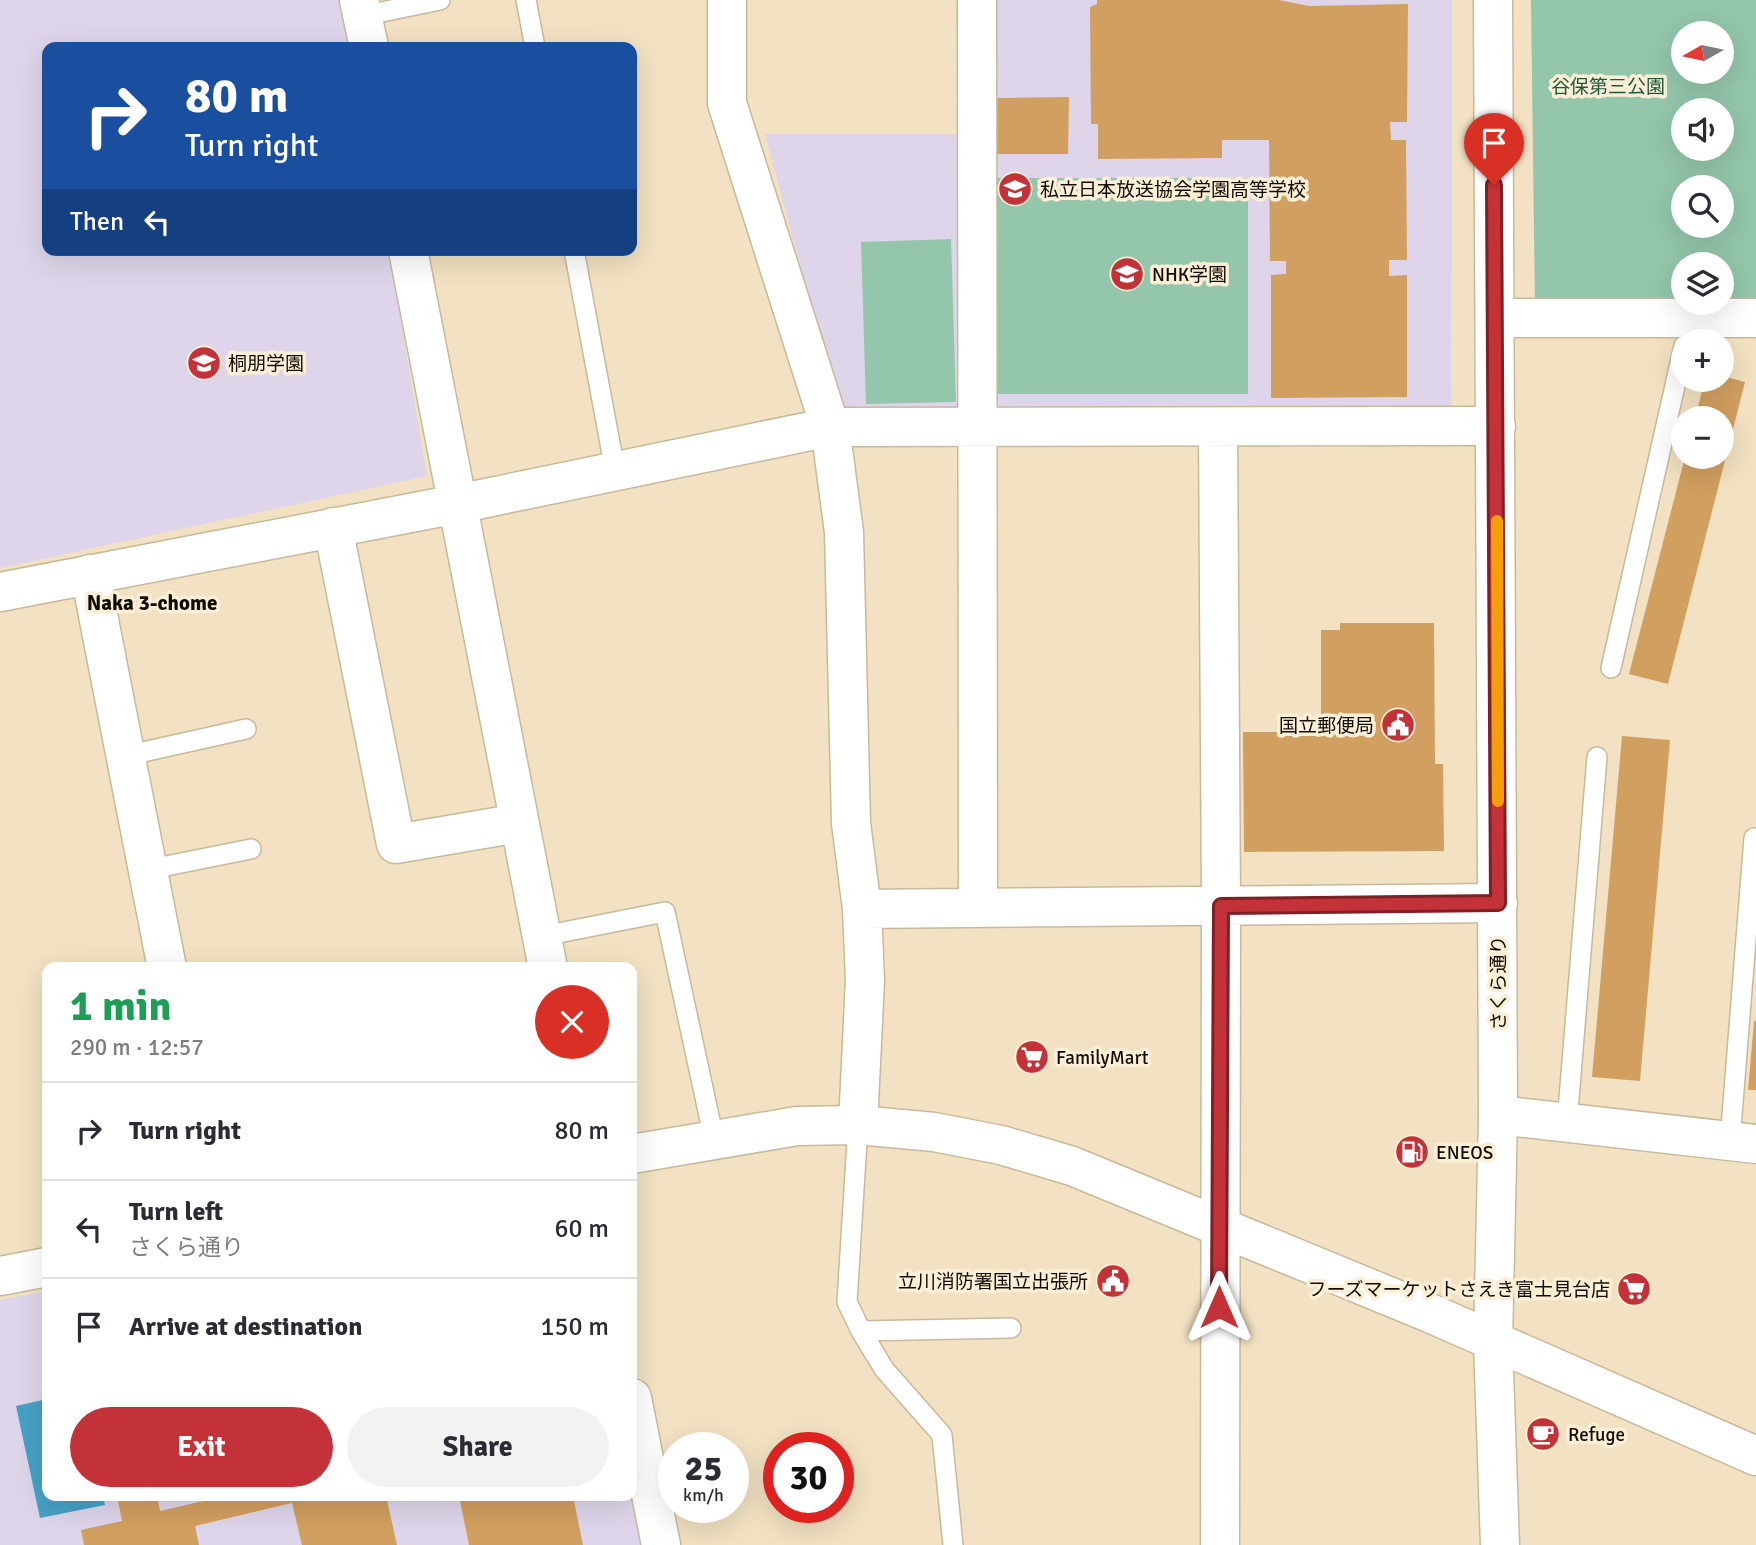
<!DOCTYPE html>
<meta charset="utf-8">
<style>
:root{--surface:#fff;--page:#f2f2f3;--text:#2b2b33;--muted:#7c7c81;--line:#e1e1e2;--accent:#c23238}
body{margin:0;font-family:Signika,"Noto Sans JP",sans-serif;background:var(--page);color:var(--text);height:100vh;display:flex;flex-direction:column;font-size:26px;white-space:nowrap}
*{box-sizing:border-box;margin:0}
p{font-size:23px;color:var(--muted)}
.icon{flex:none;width:38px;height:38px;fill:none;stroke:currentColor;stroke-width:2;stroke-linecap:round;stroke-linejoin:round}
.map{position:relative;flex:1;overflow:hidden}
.sheet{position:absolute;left:42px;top:962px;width:595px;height:539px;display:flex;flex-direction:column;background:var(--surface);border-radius:14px;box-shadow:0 7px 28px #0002}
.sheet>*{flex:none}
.guide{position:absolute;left:42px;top:42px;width:595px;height:214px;border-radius:14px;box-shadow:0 7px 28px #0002;background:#1a4fa0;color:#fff;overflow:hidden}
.needle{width:46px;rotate:261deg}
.fabs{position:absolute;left:1671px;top:21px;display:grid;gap:14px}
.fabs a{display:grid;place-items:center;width:63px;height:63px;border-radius:50%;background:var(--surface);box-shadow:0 7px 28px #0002;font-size:35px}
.speed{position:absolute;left:658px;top:1432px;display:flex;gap:14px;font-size:35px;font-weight:700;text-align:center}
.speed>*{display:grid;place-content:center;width:91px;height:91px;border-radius:50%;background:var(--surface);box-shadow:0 7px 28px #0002;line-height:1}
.speed small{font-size:18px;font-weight:400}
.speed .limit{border:10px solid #d22;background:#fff;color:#111}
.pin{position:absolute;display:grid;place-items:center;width:60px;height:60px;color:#fff;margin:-72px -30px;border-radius:50% 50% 50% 0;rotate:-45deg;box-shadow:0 0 7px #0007}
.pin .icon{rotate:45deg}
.me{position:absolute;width:77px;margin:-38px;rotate:0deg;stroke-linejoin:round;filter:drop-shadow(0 0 5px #0008)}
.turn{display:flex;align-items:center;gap:24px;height:147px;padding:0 28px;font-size:32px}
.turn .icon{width:91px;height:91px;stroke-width:2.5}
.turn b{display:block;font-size:49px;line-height:60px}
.then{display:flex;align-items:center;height:66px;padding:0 28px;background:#0003;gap:14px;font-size:26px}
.round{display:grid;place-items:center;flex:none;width:74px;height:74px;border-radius:37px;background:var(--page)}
.summary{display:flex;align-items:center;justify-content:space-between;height:119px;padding:0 28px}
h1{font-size:42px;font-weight:700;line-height:52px;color:#1e9e55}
.button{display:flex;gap:14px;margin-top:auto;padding:14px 28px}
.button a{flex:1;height:80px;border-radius:42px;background:var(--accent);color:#fff;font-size:28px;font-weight:700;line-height:80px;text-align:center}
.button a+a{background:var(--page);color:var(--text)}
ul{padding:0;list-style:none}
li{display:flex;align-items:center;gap:21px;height:98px;padding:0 28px;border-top:2px solid var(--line)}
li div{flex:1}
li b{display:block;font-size:26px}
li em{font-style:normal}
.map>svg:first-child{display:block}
</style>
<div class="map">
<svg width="1756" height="1545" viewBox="0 0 1756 1545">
<rect width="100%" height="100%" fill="#f2e1c2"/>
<path fill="#ded5ea" d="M 0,0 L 346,0 L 354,47 L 47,47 L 47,250 L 389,250 L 427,476 L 0,568 Z
M 980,0 L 1452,0 L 1451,417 L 840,414 L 765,134 L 979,134 Z
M 47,1291 L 47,1496 L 632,1496 L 632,1472 L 646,1545 L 0,1545 L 0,1300 Z"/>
<path fill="#93c6ab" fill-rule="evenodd" d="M 1531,0 L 1756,0 L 1756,308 L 1535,309 ZM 1684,33 L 1722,33 L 1722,72 L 1684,72 ZM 1684,110 L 1722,110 L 1722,149 L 1684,149 ZM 1684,187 L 1722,187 L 1722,226 L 1684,226 ZM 1684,264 L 1722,264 L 1722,303 L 1684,303 Z
M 996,178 L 1248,178 L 1248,394 L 997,394 Z
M 951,239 L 956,402 L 866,404 L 861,242 Z"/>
<path fill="#46a1c5" d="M 47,1399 L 47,1496 L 103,1496 L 105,1505 L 40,1518 L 16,1406 Z"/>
<path fill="#d19f5f" d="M 1097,0 L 1279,0 L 1309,6 L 1408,4 L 1407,122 L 1390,122 L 1391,140 L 1406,140 L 1407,260 L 1389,260 L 1389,276 L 1407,275 L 1407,397 L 1271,398 L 1271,275 L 1286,274 L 1286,261 L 1270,261 L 1269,140 L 1222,140 L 1222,158 L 1098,159 L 1098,124 L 1091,124 L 1090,7 L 1097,4 Z
M 1069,97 L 1068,154 L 991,154 L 991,98 Z
M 1722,376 L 1745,382 L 1668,684 L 1629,674 L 1685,457 L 1722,457 L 1722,418 L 1695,418 L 1705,380 L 1722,380 Z
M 1340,623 L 1434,623 L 1435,764 L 1443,764 L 1444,851 L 1244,852 L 1243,732 L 1321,732 L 1321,630 L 1340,630 Z
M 1622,736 L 1670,740 L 1640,1081 L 1592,1077 Z
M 1754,1021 L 1756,1021 L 1756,1090 L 1748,1090 Z
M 117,1496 L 157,1496 L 160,1511 L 225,1496 L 386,1496 L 397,1545 L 302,1545 L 292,1503 L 195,1526 L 199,1545 L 84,1545 L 81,1530 L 122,1521 Z
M 459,1496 L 573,1496 L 583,1545 L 469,1545 Z"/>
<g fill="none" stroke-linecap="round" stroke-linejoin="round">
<g stroke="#c9b99a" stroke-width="22">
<path id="lane" d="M 526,0 L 535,47
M 362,16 L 440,0
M 574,250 L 615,470
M 1611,668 L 1684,346
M 125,756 L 246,729
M 146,870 L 251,849
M 543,936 L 665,912 L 714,1139
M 1567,1123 L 1597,757
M 858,1125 L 847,1302 L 861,1331 L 884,1369 L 942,1435 L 953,1545
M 1730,1141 L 1754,838
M 861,1331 L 1011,1328"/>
</g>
<g stroke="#c9b99a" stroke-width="41">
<path id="street" d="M 359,0 L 369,47
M 727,0 L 727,103 L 830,427 L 844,532 L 851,823 L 862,909 L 865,980 L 858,1125
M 977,0 L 978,908
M 408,250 L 548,968
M 1495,318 L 1756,318
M 1218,427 L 1221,906 L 1220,1545
M 333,527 L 396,844 L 519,823
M 90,574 L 167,968
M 0,592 L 457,504 L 830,427 L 1496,426
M 862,909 L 1498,903
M 1498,1115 L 1756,1144
M 632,1398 L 661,1545"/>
</g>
<g stroke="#c9b99a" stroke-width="41">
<path id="secondary" d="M 1493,0 L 1498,1115 L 1493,1342 L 1500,1545
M 632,1154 L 797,1126 L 858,1125 L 934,1132 L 1001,1145 L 1072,1166 L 1432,1314 L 1756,1456
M 0,1276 L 47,1267"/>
</g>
<use href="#lane" stroke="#fff" stroke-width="19"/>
<use href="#street" stroke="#fff" stroke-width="38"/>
<use href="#secondary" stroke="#fff" stroke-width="38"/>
</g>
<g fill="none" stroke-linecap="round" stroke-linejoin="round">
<g stroke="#7e2024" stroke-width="18">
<path id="route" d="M 1219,1307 L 1221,906 L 1498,903 L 1494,185"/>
</g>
<use href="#route" stroke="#c23238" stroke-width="12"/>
<path stroke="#f59e0b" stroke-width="12" d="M 1497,521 L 1498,801"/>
</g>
<defs>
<g id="school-disc" transform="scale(1.75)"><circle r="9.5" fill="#c23238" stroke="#fcefd6"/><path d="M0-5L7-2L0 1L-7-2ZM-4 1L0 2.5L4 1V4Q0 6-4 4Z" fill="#fff"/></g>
<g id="civic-disc" transform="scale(1.75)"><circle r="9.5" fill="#c23238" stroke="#fcefd6"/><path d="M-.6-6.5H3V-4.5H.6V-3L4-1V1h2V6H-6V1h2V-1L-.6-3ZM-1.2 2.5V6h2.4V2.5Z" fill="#fff"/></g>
<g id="supermarket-disc" transform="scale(1.75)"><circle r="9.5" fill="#c23238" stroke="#fcefd6"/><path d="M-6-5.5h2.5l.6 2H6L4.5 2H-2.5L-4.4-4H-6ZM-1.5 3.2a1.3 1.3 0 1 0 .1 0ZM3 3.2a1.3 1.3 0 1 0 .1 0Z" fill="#fff"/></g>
<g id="fuel-disc" transform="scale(1.75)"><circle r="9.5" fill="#c23238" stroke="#fcefd6"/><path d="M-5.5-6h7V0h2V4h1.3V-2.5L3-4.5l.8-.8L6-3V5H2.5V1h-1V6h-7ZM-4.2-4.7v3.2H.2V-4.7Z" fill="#fff"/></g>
<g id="cafe-disc" transform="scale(1.75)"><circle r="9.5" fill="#c23238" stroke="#fcefd6"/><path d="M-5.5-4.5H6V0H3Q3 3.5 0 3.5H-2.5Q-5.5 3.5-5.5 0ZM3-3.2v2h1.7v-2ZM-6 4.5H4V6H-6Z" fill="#fff"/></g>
</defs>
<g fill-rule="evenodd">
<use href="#school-disc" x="1015" y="189"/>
<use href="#school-disc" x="1127" y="274"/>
<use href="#school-disc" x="204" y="363"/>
<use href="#civic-disc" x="1398" y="725"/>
<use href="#supermarket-disc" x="1032" y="1057"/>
<use href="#fuel-disc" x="1412" y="1152"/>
<use href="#civic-disc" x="1113" y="1281"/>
<use href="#supermarket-disc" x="1634" y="1289"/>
<use href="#cafe-disc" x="1543" y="1434"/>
</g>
<g text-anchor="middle" stroke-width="7" stroke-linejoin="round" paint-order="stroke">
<g font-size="19" fill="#1b5a3f" stroke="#fcefd6">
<text x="1608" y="93">谷保第三公園</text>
</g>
<g font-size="19" fill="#110c03" stroke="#fcefd6" text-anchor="start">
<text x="1040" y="196">私立日本放送協会学園高等学校</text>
<text x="1152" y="281">NHK学園</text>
<text x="228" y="370">桐朋学園</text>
<text x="1374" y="732" text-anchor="end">国立郵便局</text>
<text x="1056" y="1064">FamilyMart</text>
<text x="1436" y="1159">ENEOS</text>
<text x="1088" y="1288" text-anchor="end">立川消防署国立出張所</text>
<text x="1610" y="1296" text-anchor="end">フーズマーケットさえき富士見台店</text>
<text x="1568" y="1441">Refuge</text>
</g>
<g font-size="19" fill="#110c03" stroke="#fcefd6">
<text transform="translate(1498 983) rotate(-90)" y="7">さくら通り</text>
</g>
<g font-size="21" font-weight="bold" fill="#110c03" stroke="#fcefd6">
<text x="152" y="610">Naka 3-chome</text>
</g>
</g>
</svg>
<div class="fabs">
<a><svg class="needle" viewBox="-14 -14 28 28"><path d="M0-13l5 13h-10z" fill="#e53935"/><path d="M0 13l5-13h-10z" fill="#7c7c81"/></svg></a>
<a><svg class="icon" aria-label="sound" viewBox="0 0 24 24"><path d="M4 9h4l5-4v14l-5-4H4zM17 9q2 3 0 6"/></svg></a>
<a><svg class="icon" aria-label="search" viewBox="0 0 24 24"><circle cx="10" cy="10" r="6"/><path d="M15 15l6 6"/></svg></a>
<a><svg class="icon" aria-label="layers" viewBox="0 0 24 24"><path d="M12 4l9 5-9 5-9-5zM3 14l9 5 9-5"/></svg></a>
<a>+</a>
<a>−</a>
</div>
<div class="speed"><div>25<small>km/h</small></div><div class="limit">30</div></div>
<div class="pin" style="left:1494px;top:185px;background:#d93025"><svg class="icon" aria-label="arrive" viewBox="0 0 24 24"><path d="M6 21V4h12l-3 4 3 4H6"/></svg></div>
<svg class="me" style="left:1219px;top:1307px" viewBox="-20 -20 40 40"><path d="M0-17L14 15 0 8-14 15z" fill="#c23238" stroke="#fff" stroke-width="4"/></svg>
<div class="guide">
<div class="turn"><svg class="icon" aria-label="right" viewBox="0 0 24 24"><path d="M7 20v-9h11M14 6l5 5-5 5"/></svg><div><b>80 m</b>Turn right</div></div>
<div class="then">Then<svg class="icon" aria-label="left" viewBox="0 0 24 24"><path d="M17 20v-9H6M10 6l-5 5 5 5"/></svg></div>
</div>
<section class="sheet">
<div class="summary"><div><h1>1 min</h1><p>290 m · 12:57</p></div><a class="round" style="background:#d93025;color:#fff"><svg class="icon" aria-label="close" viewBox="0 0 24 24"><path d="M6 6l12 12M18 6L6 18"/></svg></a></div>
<ul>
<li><svg class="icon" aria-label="right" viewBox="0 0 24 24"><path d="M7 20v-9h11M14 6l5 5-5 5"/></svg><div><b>Turn right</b></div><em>80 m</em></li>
<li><svg class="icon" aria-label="left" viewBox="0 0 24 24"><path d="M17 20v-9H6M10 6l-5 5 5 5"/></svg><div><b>Turn left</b><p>さくら通り</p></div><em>60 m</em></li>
<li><svg class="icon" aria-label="arrive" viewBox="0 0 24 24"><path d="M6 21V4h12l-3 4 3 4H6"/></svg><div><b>Arrive at destination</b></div><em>150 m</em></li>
</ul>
<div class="button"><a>Exit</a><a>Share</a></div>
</section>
</div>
